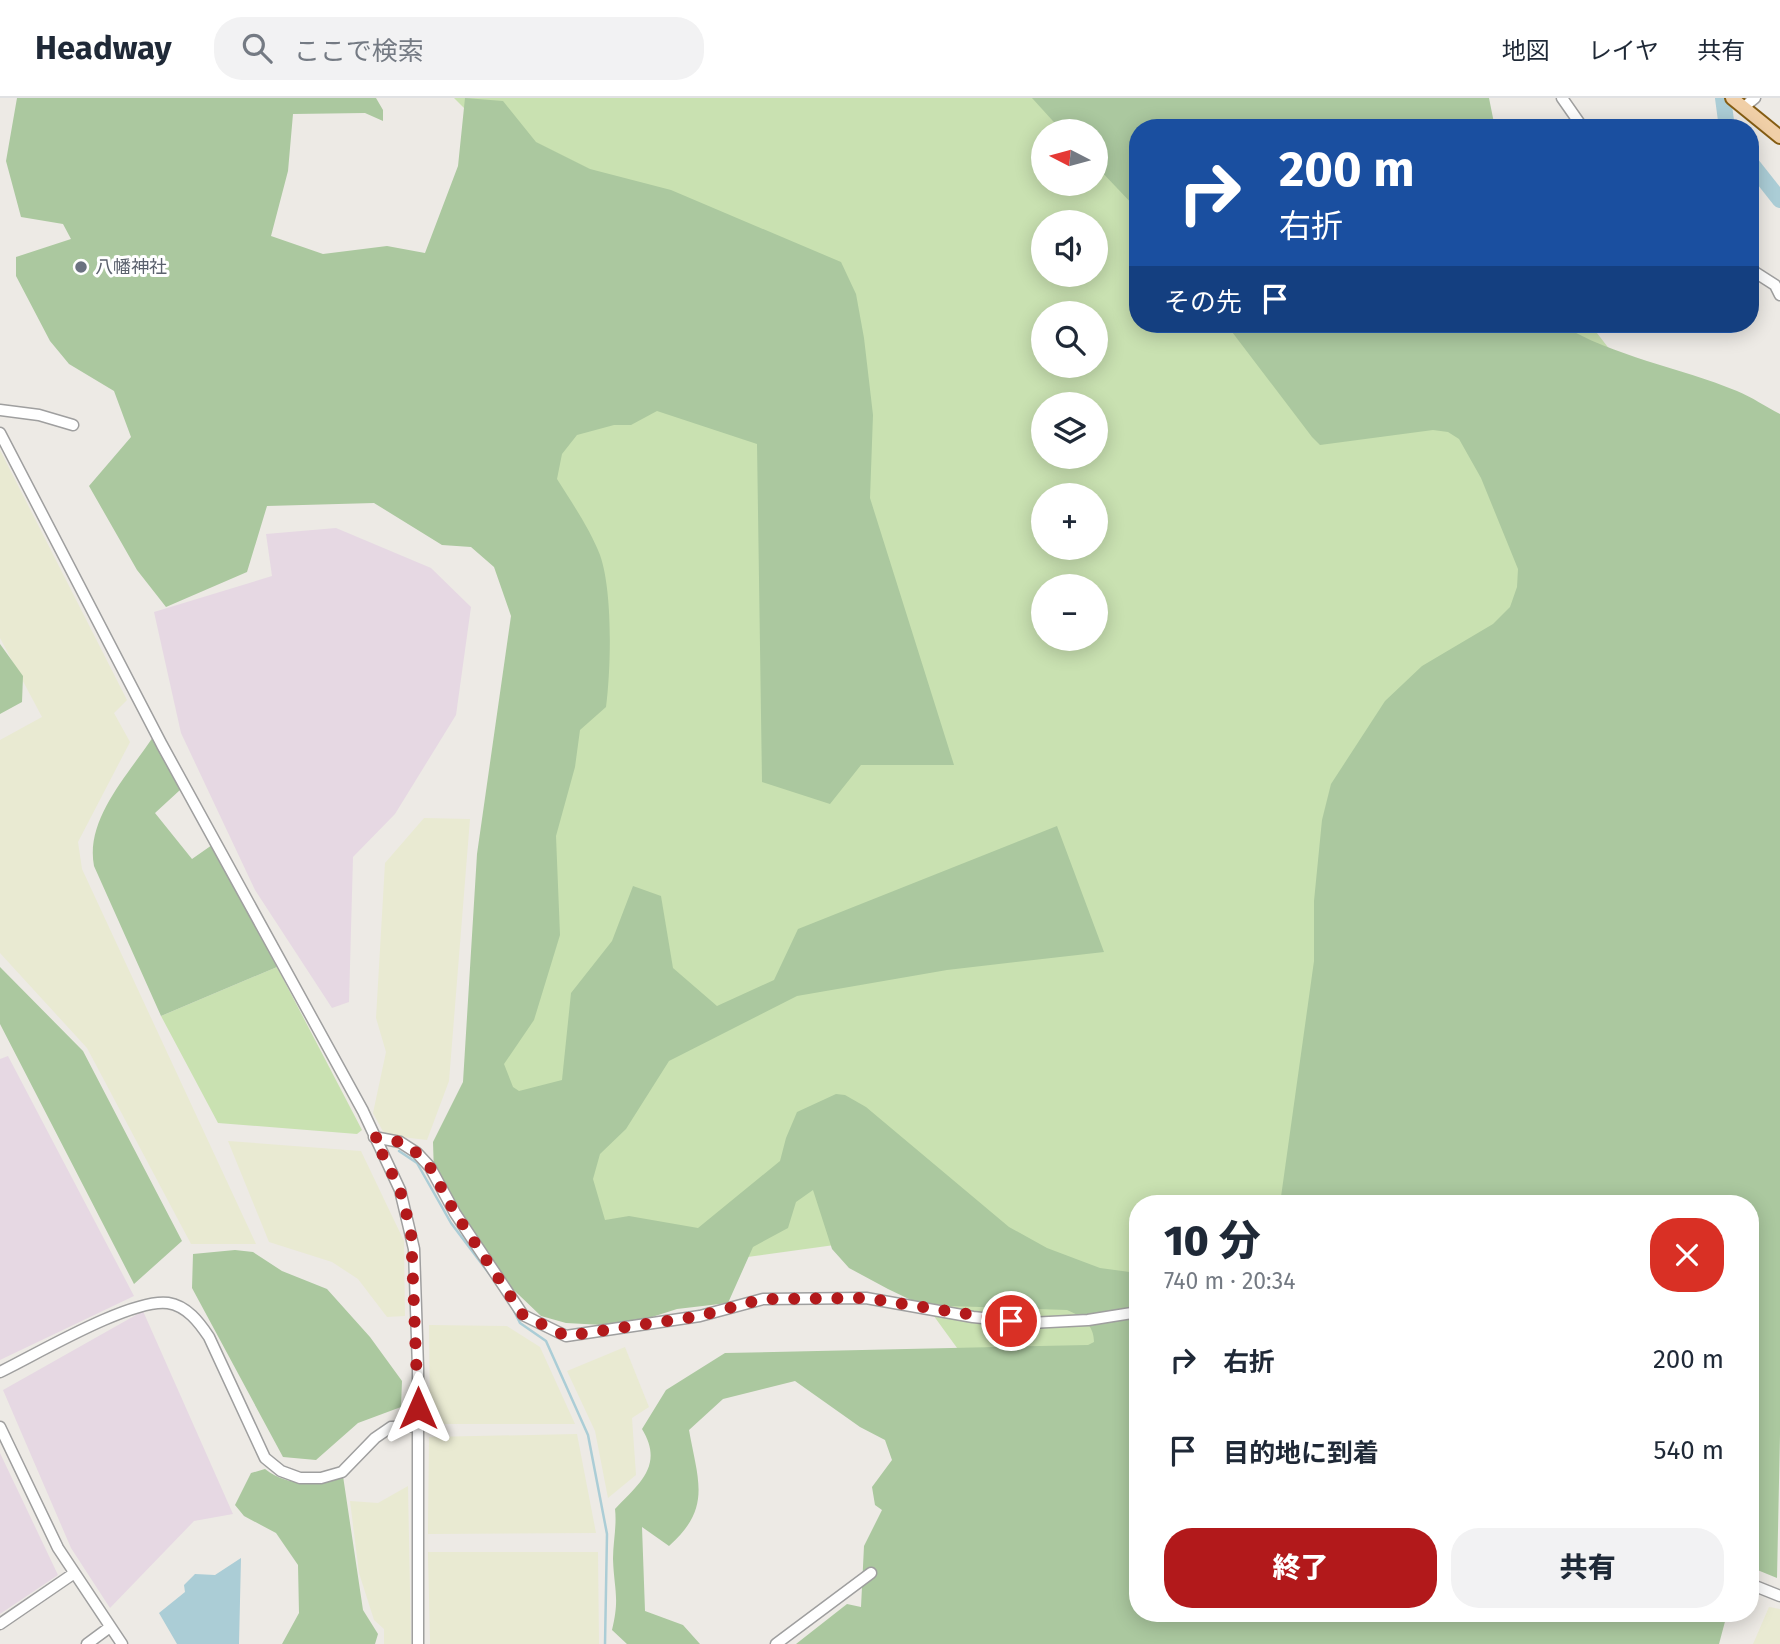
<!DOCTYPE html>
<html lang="ja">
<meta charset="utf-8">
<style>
:root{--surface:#fff;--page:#f2f2f3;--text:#1f2937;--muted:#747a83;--line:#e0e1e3;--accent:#b2191b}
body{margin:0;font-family:"Fira Sans","Noto Sans JP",sans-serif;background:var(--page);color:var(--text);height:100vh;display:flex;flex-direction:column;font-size:26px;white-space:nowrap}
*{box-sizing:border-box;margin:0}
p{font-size:23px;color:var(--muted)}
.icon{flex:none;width:38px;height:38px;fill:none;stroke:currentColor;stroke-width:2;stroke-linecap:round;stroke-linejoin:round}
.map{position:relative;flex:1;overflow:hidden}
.panel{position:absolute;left:1129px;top:1097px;width:630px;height:427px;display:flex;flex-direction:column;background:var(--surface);border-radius:28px;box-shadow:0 4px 18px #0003}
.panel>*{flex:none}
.guide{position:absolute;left:1129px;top:21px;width:630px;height:214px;border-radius:28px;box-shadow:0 4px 18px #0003;background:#1a4fa0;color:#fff;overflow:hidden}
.needle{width:46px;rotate:276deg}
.fabs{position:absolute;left:1031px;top:21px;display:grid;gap:14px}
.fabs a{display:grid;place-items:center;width:77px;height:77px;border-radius:50%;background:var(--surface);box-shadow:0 4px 18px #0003;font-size:35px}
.pin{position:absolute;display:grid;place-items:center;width:60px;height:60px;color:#fff;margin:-30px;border:4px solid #fff;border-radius:50%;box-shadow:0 2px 7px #0007}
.me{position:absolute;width:77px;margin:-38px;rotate:0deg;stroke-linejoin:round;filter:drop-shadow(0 0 5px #0008)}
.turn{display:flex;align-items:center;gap:24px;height:147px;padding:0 35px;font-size:32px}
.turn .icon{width:91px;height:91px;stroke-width:2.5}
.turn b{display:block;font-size:49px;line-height:60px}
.then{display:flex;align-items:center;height:66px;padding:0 35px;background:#0003;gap:14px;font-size:26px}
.round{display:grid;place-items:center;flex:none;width:74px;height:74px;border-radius:28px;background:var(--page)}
.overview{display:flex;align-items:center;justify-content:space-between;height:119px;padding:0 35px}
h1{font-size:42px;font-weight:800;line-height:52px}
.cta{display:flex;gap:14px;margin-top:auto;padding:14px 35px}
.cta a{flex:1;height:80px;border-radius:28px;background:var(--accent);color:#fff;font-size:28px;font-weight:800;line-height:80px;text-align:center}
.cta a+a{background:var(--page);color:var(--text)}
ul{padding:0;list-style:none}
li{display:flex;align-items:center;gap:21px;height:91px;padding:0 35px}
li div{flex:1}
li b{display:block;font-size:26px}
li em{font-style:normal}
header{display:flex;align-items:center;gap:42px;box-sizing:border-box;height:98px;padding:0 35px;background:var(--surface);border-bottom:2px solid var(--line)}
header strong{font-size:33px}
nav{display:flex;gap:38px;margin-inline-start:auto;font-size:24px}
.search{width:490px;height:63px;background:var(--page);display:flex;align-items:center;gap:18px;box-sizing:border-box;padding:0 24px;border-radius:28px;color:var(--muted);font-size:26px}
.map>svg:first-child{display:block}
</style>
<header>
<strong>Headway</strong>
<div class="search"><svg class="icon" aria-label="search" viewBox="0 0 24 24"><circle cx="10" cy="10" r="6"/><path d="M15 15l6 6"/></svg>ここで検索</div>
<nav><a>地図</a><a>レイヤ</a><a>共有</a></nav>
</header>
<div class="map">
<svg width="1780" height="1546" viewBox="0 0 1780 1546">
<rect width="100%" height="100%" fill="#edeae5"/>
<path fill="#e6d8e3" d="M 336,430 L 431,470 L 471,509 L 456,617 L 395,716 L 353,759 L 349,904 L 332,910 L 255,792 L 181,635 L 154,514 L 272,478 L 266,436 Z
M 8,958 L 134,1198 L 0,1262 L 0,961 Z
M 143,1213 L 233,1416 L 194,1423 L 110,1510 L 71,1450 L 3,1292 Z
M 0,1355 L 58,1477 L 0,1516 Z"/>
<path fill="#e9ead2" d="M 0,352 L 127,602 L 114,615 L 130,644 L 78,744 L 82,771 L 256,1146 L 191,1146 L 87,950 L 0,855 L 0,642 L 42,619 L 0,540 Z
M 424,720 L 470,721 L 449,983 L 427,1042 L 385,1037 L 373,1015 L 386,954 L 376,920 L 385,765 Z
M 228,1043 L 361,1053 L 404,1143 L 405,1218 L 387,1219 L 358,1181 L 332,1164 L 269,1144 Z
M 429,1227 L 507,1228 L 540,1249 L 575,1326 L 430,1326 Z
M 625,1249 L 649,1309 L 632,1320 L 636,1377 L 608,1400 L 595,1333 L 567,1273 Z
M 577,1336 L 596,1435 L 428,1436 L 429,1339 Z
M 408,1388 L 411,1546 L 384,1546 L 384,1531 L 374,1522 L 359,1475 L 350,1403 L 378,1405 Z
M 428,1454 L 598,1454 L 599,1546 L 430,1546 Z
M 1769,1509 L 1780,1511 L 1780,1546 L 1753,1546 Z"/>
<path fill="#c9e1b1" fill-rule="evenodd" d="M 454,0 L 1384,0 L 1138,30 L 1138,226 L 1590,226 L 1709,380 L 1559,1106 L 1138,1106 L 1137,1300 L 981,1283 L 878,1141 L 551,1186 L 482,1007 L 559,321 L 827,196 L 492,38 ZM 1043,33 L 1096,33 L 1096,86 L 1043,86 ZM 1043,124 L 1096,124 L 1096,177 L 1043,177 ZM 1043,215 L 1096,215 L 1096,268 L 1043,268 ZM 1043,306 L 1096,306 L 1096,359 L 1043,359 ZM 1043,397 L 1096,397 L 1096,450 L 1043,450 ZM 1043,488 L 1096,488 L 1096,541 L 1043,541 Z
M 277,869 L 362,1032 L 357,1036 L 218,1025 L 161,918 Z"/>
<path fill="#abc89f" d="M 17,0 L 376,0 L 383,12 L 383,23 L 365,15 L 293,16 L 288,73 L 271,138 L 323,156 L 387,148 L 425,155 L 458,68 L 465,0 L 503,3 L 536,44 L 590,71 L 671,92 L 841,164 L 856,196 L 864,240 L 873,317 L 870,400 L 954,667 L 861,667 L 830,706 L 762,684 L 757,346 L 657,313 L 631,327 L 614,327 L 577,337 L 562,356 L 557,381 C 572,405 590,431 600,457 C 613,494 611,570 606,609 L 580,632 L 575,669 L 556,738 L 560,837 L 534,922 L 504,966 L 513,989 L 519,993 L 562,982 L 571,895 L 612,843 L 633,788 L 661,798 L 673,870 L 717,908 L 774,882 L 798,831 L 1057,728 L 1104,854 L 947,872 L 797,898 L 669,963 L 626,1031 L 600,1056 L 593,1081 L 605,1122 L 629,1118 L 698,1130 L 780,1063 L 786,1040 L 797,1014 L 836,996 L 845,997 L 866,1009 L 1009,1129 L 1047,1150 L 1100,1170 L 1137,1175 L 1138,1516 L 1727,1516 L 1719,1546 L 796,1546 L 847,1506 L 861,1509 L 864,1448 L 882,1412 L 875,1407 L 872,1389 L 892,1362 L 885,1342 L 860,1329 L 795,1283 L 723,1301 L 689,1332 C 698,1383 712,1410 669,1448 L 642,1429 L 645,1513 L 683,1527 L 700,1546 L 627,1546 L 612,1532 C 620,1500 614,1491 613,1461 C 613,1444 617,1428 615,1411 C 640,1385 664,1367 642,1331 L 666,1292 L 725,1255 L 1088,1247 L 1094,1244 C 1094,1227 1082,1218 1067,1212 L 949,1208 L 913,1203 L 888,1191 L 849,1170 L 832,1151 L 813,1092 L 796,1104 L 788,1130 L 753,1149 L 728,1205 L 677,1211 L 652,1219 L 603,1227 L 566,1225 L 541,1218 L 495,1174 L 466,1121 L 434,1076 L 433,1044 L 463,984 L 477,756 L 511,518 L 494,469 L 471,449 L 442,447 L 374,405 L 267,408 L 247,474 L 166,509 L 137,472 L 89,388 L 131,339 L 114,293 L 69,266 L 50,243 L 16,178 L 16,159 L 71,141 L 63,126 L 21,119 L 6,63 Z
M 1032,0 L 1489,0 L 1495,30 L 1138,30 L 1137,111 L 1096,68 L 1096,33 L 1062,33 Z
M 1226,226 L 1560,226 C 1614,259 1679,269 1737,293 C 1752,299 1766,309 1780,316 L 1780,1336 L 1777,1480 L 1750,1469 L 1750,1106 L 1280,1106 L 1314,863 L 1314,803 L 1322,722 L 1331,686 L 1385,603 L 1422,568 L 1493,526 L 1510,509 L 1517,489 L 1518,471 L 1481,380 L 1459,341 L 1448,334 L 1433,332 L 1320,347 L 1312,339 Z
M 0,546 L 23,578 L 22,604 L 0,616 Z
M 153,639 L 180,692 L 155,715 L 192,761 L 212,747 L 277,869 L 161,918 L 94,768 C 85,721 128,677 153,639 Z
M 0,869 L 83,953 L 182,1143 L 134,1186 L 0,926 Z
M 235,1152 L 253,1154 L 282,1173 L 327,1191 L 370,1239 L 402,1283 L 401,1309 L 358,1325 L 316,1362 L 283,1359 L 192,1190 L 193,1156 Z
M 265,1371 C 290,1390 313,1385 343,1378 L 363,1512 L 378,1536 L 375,1546 L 282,1546 L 299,1515 L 298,1467 L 276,1435 L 244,1418 L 235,1407 L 251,1375 Z"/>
<path fill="#abcdd6" d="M 241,1460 L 239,1546 L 177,1546 L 159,1515 L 185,1494 L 184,1487 L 195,1476 L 215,1477 Z"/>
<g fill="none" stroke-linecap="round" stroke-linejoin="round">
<path stroke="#abcdd6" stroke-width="2.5" d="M 399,1053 L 417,1065 L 451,1125 L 494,1182
M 511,1207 L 520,1225 L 546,1243 L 588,1337 L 607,1436 L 605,1546"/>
<path stroke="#abcdd6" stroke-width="16" d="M 1723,0 L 1727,30
M 1750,64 L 1780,102"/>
<g stroke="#9f9f9f" stroke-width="13">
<path id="minor" d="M 1562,0 L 1583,30
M 1744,9 L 1755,0
M 1750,171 L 1775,187 L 1780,197
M 0,312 L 39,317 L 73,327
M 0,335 L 162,647 L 363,1013 L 400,1092 L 414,1151 L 418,1270 L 418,1546
M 374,1039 L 400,1044 L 417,1055 L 430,1069 L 455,1115 L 523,1217 L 566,1238 L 700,1218 L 763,1201 L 866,1200 L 973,1219 L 1030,1225 L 1088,1222 L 1138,1214
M 0,1274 C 37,1256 131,1200 168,1205 C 187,1208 199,1224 209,1239 L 265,1360 L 281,1373 L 300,1380 L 321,1380 L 342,1374 L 375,1340 L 391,1329 L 418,1328
M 0,1329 L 58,1450 L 122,1546
M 1750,1486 L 1780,1498
M 0,1526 L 73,1476
M 87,1546 L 110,1529
M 776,1546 L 871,1475"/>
</g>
<g stroke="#855d13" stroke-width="16">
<path id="major" d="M 1732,0 L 1780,39"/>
</g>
<use href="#minor" stroke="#fff" stroke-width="10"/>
<use href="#major" stroke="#f0cfa7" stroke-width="12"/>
</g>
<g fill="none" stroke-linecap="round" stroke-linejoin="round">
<path stroke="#b2191b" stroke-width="12" stroke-dasharray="0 21.6" d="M 418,1310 L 411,1133 L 400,1092 L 374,1039 L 400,1044 L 417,1055 L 430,1069 L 455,1115 L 523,1217 L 566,1238 L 700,1218 L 762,1201 L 866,1200 L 1011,1223"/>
</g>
<circle fill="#6b7280" stroke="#fff" stroke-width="2.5" cx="81" cy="169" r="7"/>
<g text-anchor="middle" stroke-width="6" stroke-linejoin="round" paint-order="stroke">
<g font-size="18" fill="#5b616d" stroke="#fff" text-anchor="start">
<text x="95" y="175">八幡神社</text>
</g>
</g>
</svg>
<div class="fabs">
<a><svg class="needle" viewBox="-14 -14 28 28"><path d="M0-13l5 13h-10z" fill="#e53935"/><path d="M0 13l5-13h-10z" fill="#747a83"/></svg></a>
<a><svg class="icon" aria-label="sound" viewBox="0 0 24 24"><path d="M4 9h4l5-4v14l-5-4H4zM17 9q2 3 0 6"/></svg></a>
<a><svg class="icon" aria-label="search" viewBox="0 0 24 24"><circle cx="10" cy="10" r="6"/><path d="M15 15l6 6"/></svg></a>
<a><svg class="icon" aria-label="layers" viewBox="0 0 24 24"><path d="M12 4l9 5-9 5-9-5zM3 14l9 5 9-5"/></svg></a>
<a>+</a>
<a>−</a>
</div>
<div class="pin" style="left:1011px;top:1223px;background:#d93025"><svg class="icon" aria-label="arrive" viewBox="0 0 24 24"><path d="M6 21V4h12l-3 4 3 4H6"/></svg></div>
<svg class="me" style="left:418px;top:1310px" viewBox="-20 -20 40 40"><path d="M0-17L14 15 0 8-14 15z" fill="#b2191b" stroke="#fff" stroke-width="4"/></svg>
<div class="guide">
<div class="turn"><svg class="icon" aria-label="right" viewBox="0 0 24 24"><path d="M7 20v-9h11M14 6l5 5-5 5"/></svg><div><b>200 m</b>右折</div></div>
<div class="then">その先<svg class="icon" aria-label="arrive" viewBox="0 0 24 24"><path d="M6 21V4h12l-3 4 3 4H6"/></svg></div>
</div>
<section class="panel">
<div class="overview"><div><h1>10 分</h1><p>740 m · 20:34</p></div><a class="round" style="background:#d93025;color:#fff"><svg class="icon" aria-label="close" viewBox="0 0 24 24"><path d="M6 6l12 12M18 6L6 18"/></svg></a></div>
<ul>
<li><svg class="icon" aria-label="right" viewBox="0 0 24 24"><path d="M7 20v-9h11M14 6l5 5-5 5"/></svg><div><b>右折</b></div><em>200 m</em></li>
<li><svg class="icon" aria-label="arrive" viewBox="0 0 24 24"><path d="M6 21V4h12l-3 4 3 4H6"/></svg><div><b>目的地に到着</b></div><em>540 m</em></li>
</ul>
<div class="cta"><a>終了</a><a>共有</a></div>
</section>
</div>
